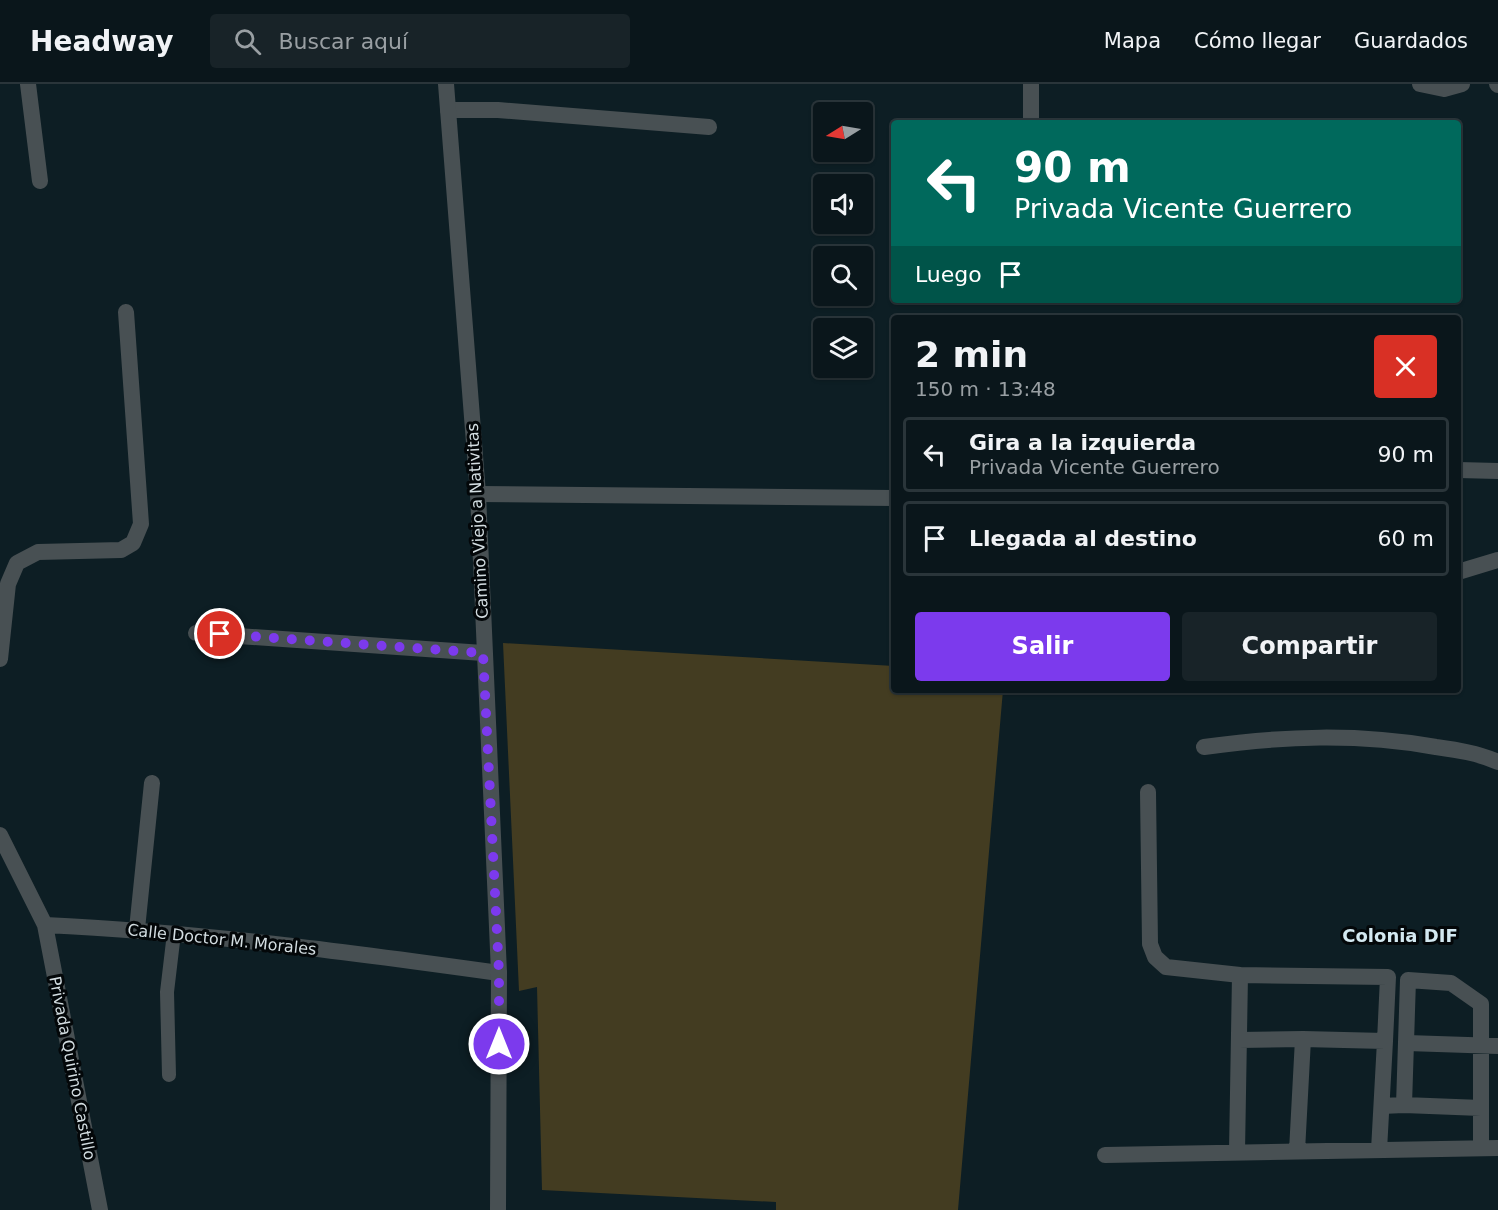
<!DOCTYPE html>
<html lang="es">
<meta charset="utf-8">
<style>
:root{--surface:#0a161b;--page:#182328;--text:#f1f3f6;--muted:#999fa3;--line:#2a353a;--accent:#7c3aed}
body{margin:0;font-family:"DejaVu Sans",sans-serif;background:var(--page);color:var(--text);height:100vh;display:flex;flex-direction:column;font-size:22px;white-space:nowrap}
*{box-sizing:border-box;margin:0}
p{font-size:20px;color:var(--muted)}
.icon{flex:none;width:33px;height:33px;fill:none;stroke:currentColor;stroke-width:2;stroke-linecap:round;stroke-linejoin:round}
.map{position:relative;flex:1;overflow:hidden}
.details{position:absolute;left:891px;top:231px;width:570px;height:378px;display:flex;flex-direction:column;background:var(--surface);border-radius:6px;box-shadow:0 2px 4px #0004,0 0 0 2px var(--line)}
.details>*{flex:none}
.banner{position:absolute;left:891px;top:36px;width:570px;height:183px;border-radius:6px;box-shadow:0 2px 4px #0004,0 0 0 2px var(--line);background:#00695c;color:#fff;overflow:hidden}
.needle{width:39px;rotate:259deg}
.buttons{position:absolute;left:813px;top:18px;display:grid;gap:12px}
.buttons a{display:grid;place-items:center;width:60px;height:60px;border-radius:6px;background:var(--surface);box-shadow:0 2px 4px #0004,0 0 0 2px var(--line);font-size:30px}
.pin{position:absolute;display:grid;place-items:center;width:51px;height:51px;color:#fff;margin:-26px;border:3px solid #fff;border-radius:50%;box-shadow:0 2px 6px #0007}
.me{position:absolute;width:66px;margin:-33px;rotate:0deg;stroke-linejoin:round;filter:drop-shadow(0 0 4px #0008)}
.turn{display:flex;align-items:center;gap:21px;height:126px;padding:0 24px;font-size:27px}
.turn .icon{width:78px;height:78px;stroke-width:2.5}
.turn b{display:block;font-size:42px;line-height:51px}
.then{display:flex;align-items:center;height:57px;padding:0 24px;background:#0003;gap:12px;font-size:22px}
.round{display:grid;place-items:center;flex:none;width:63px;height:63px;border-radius:6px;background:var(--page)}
.summary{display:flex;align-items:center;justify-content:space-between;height:102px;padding:0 24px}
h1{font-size:36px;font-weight:700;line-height:45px}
.primary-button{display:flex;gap:12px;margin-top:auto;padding:12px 24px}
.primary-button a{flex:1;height:69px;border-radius:6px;background:var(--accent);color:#fff;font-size:24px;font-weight:700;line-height:69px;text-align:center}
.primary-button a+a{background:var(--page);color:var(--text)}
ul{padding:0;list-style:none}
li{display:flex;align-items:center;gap:18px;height:75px;margin:0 12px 9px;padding:0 12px;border:3px solid var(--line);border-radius:6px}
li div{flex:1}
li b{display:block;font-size:22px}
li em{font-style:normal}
header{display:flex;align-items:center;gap:36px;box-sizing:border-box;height:84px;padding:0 30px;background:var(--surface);border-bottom:2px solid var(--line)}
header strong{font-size:28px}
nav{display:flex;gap:33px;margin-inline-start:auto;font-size:21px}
.search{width:420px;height:54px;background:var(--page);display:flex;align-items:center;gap:15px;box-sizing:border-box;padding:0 21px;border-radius:6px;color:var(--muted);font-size:22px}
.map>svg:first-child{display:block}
</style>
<header>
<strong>Headway</strong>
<div class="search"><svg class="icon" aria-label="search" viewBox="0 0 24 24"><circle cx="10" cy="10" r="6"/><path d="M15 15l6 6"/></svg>Buscar aquí</div>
<nav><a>Mapa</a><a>Cómo llegar</a><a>Guardados</a></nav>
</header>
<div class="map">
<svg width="1498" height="1126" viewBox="0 0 1498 1126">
<rect width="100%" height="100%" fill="#0d1e24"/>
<path fill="#433c21" d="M 503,559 L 894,582 L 894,606 L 1003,606 L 958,1126 L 776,1126 L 776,1118 L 542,1106 L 537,903 L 519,907 Z"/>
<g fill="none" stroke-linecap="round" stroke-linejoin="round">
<path stroke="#485053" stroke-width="14" d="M 169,991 L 167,908 L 174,849"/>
<path stroke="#485053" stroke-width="16" d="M 28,0 L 40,97
M 1031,0 L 1031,39
M 1420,0 L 1444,5 L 1462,0
M 1497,0 L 1498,1
M 448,26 L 498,26 L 709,43
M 1458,386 L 1498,387
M 478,410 L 894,414
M 1458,488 L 1498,476
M 196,549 L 483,569
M 0,575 L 8,500 L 17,479 L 38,468 L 121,466 L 133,459 L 141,440 L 126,228
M 1204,663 C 1284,652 1356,649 1436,663 C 1457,666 1478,669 1498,678
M 1148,708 L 1150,860 L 1155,873 L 1166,883 L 1240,891 L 1237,1068
M 0,751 L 45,841 C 198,848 348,868 499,889
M 45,841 L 100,1126
M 137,845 L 152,699
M 1240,891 L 1388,893 L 1385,957 L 1303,955 L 1297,1067
M 1239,956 L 1303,955
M 1407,959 L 1498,962
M 1404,1021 L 1481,1024
M 1382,1022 L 1404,1021 L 1408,896 L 1451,899 L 1481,920 L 1481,1064
M 1379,1066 L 1385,957
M 1105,1071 L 1498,1064"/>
<path stroke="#485053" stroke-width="16" d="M 446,0 L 478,410 L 499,889 L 498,1126"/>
</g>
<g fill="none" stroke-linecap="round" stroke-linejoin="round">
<path stroke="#7c3aed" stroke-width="10" stroke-dasharray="0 18" d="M 220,550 L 483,569 L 499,889 L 499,960"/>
</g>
<g text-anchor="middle" stroke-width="6" stroke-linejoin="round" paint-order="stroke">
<g font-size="16" fill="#d3dde1" stroke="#030709">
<text transform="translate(477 437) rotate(-93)" y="6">Camino Viejo a Nativitas</text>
<text transform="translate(222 855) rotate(6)" y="6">Calle Doctor M. Morales</text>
<text transform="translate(73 984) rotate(79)" y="6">Privada Quirino Castillo</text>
</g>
<g font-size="18" font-weight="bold" fill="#d3e8f0" stroke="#030709">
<text x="1400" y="858">Colonia DIF</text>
</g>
</g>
</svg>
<div class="buttons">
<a><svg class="needle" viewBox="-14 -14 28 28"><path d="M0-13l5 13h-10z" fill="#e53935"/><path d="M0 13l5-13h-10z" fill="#999fa3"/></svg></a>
<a><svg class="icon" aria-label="sound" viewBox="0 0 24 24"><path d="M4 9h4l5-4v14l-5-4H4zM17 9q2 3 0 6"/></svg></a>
<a><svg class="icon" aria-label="search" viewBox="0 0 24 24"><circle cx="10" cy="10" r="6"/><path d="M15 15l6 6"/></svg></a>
<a><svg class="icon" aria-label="layers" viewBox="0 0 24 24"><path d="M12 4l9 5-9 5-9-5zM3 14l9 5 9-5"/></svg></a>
</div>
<div class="pin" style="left:220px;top:550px;background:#d93025"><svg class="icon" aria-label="arrive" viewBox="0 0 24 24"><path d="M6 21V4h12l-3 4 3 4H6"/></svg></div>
<svg class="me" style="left:499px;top:960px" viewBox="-20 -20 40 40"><circle r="17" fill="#7c3aed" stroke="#fff" stroke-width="3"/><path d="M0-11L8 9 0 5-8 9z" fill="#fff"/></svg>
<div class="banner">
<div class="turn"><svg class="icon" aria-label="left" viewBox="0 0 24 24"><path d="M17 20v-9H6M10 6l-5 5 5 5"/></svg><div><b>90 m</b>Privada Vicente Guerrero</div></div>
<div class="then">Luego<svg class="icon" aria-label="arrive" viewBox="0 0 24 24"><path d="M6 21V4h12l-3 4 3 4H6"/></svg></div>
</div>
<section class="details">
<div class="summary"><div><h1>2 min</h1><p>150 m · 13:48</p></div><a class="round" style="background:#d93025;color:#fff"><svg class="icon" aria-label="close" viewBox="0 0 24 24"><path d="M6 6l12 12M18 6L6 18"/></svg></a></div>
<ul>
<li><svg class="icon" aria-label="left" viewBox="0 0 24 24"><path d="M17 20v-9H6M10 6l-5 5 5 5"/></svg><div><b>Gira a la izquierda</b><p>Privada Vicente Guerrero</p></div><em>90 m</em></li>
<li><svg class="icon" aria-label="arrive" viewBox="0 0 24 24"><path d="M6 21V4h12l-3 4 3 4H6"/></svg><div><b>Llegada al destino</b></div><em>60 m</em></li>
</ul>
<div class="primary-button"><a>Salir</a><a>Compartir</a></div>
</section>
</div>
